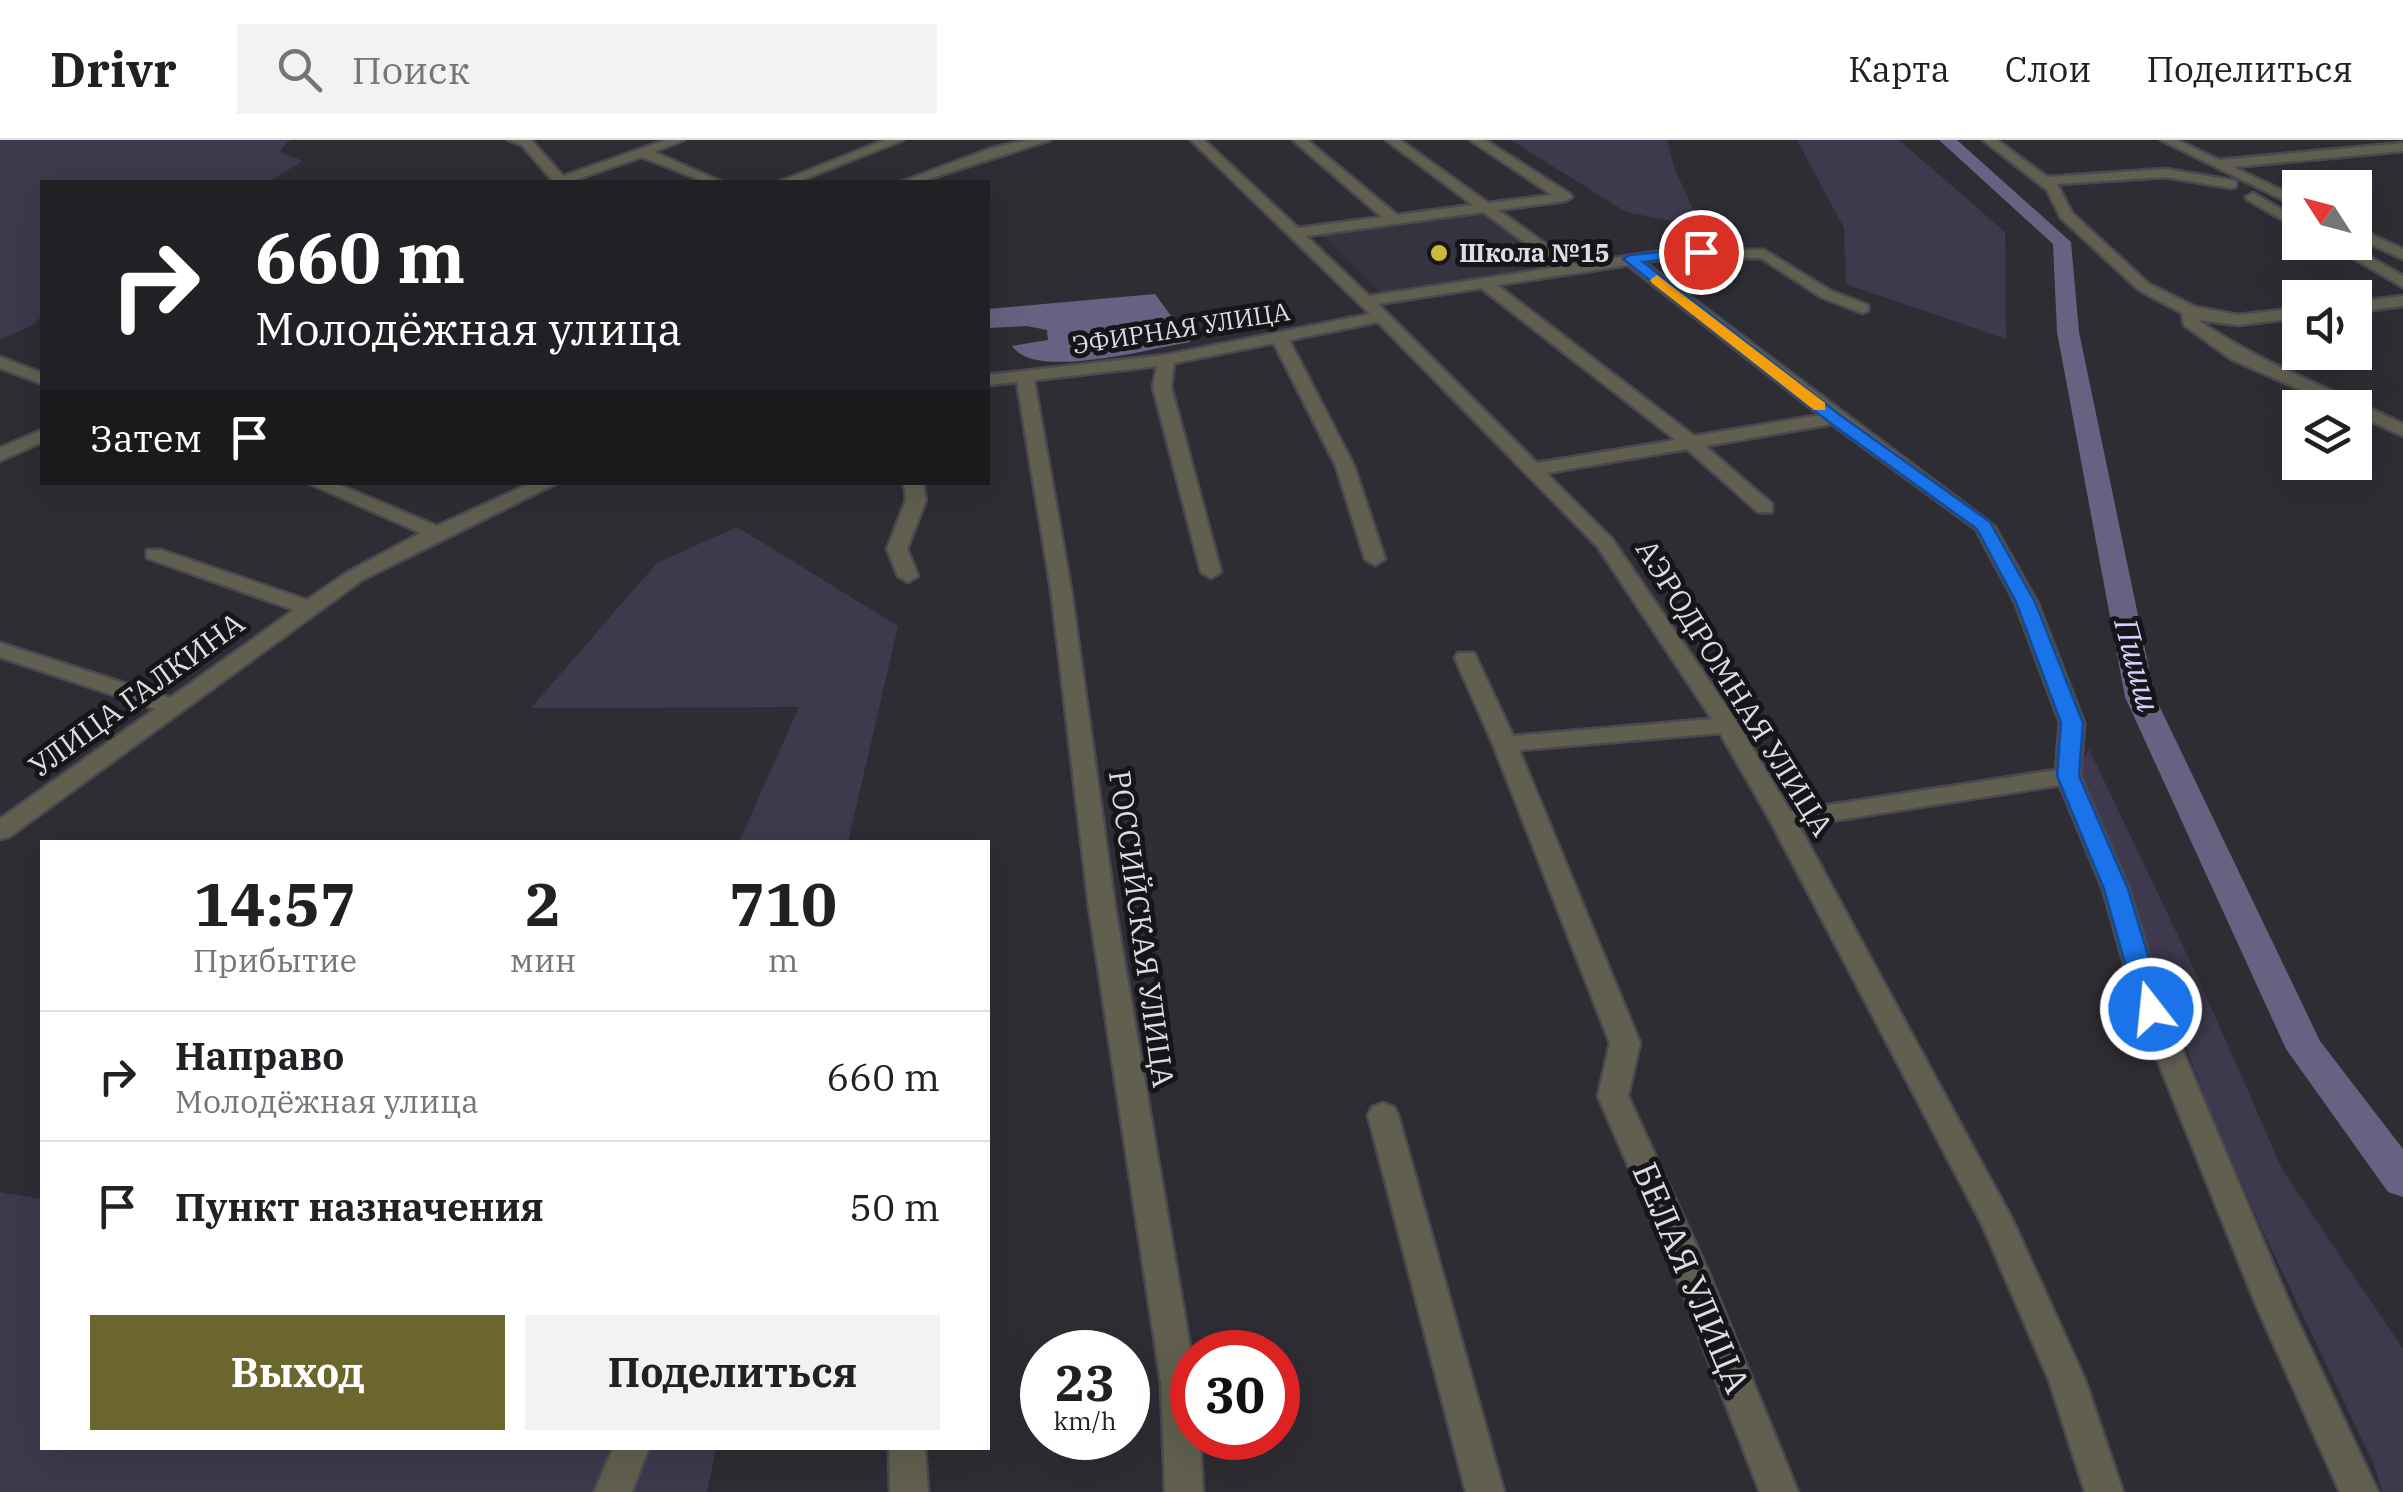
<!DOCTYPE html>
<html lang="ru">
<meta charset="utf-8">
<style>
:root{--surface:#fff;--page:#f2f2f2;--text:#202124;--muted:#757577;--line:#e0e0e0;--accent:#6c662e}
body{margin:0;font-family:"IBM Plex Serif",serif;background:var(--page);color:var(--text);height:100vh;display:flex;flex-direction:column;font-size:38px;white-space:nowrap}
*{box-sizing:border-box;margin:0}
p{font-size:32px;color:var(--muted)}
.icon{flex:none;width:55px;height:55px;fill:none;stroke:currentColor;stroke-width:2;stroke-linecap:round;stroke-linejoin:round}
.map{position:relative;flex:1;overflow:hidden}
.details{position:absolute;left:40px;top:700px;width:950px;height:610px;display:flex;flex-direction:column;background:var(--surface);border-radius:0px;box-shadow:0 10px 40px #0002}
.details>*{flex:none}
.hud{position:absolute;left:40px;top:40px;width:950px;height:305px;border-radius:0px;box-shadow:0 10px 40px #0002;background:#202124;color:#fff;overflow:hidden}
.needle{width:65px;rotate:306deg}
.fabs{position:absolute;left:2282px;top:30px;display:grid;gap:20px}
.fabs a{display:grid;place-items:center;width:90px;height:90px;border-radius:0px;background:var(--surface);box-shadow:0 10px 40px #0002;font-size:50px}
.speed{position:absolute;left:1020px;top:1190px;display:flex;gap:20px;font-size:50px;font-weight:700;text-align:center}
.speed>*{display:grid;place-content:center;width:130px;height:130px;border-radius:50%;background:var(--surface);box-shadow:0 10px 40px #0002;line-height:1}
.speed small{font-size:25px;font-weight:400}
.speed .limit{border:15px solid #d22;background:#fff;color:#111}
.pin{position:absolute;display:grid;place-items:center;width:85px;height:85px;color:#fff;margin:-42px;border:5px solid #fff;border-radius:50%;box-shadow:0 2px 10px #0007}
.me{position:absolute;width:110px;margin:-55px;rotate:344deg;stroke-linejoin:round;filter:drop-shadow(0 0 8px #0008)}
.turn{display:flex;align-items:center;gap:35px;height:210px;padding:0 50px;font-size:45px}
.turn .icon{width:130px;height:130px;stroke-width:2.5}
.turn b{display:block;font-size:70px;line-height:85px}
.then{display:flex;align-items:center;height:95px;padding:0 50px;background:#0003;gap:20px;font-size:38px}
.eta{display:flex;justify-content:space-evenly;align-items:center;height:170px;text-align:center}
.eta b{font-size:60px;font-weight:700;line-height:70px}
.action{display:flex;gap:20px;margin-top:auto;padding:20px 50px}
.action a{flex:1;height:115px;border-radius:0px;background:var(--accent);color:#fff;font-size:40px;font-weight:700;line-height:115px;text-align:center}
.action a+a{background:var(--page);color:var(--text)}
ul{padding:0;list-style:none}
li{display:flex;align-items:center;gap:30px;height:130px;padding:0 50px;border-top:2px solid var(--line)}
li div{flex:1}
li b{display:block;font-size:38px}
li em{font-style:normal}
header{display:flex;align-items:center;gap:60px;box-sizing:border-box;height:140px;padding:0 50px;background:var(--surface);border-bottom:2px solid var(--line)}
header strong{font-size:48px}
nav{display:flex;gap:55px;margin-inline-start:auto;font-size:35px}
.search{width:700px;height:90px;background:var(--page);display:flex;align-items:center;gap:25px;box-sizing:border-box;padding:0 35px;border-radius:0px;color:var(--muted);font-size:38px}
.map>svg:first-child{display:block}
</style>
<header>
<strong>Drivr</strong>
<div class="search"><svg class="icon" aria-label="search" viewBox="0 0 24 24"><circle cx="10" cy="10" r="6"/><path d="M15 15l6 6"/></svg>Поиск</div>
<nav><a>Карта</a><a>Слои</a><a>Поделиться</a></nav>
</header>
<div class="map">
<svg width="2403" height="1352" viewBox="0 0 2403 1352">
<rect width="100%" height="100%" fill="#2e2d34"/>
<path fill="#363340" d="M 1481,74 L 1558,131 L 1385,157 L 1323,96 Z"/>
<path fill="#3e394d" d="M 0,0 L 294,0 L 287,2 L 280,12 L 303,21 L 268,42 L 42,42 L 42,176 L 31,186 L 0,200 Z
M 1511,0 L 1667,0 L 1674,27 L 1701,87 L 1626,72 Z
M 1797,0 L 1899,0 L 2005,92 L 2006,199 L 1846,144 L 1844,88 Z
M 737,387 L 898,486 L 848,702 L 739,702 L 799,567 L 531,568 L 657,423 Z
M 2089,609 L 2201,844 L 2283,1031 L 2403,1209 L 2403,1352 L 2382,1352 L 2374,1325 L 2260,1085 L 2207,963 L 2131,760 L 2076,635 Z
M 0,1052 L 42,1059 L 42,1308 L 716,1308 L 707,1352 L 0,1352 Z"/>
<path fill="#696182" d="M 1155,154 L 1190,202 C 1152,208 1035,241 1012,206 L 1048,200 L 1047,190 L 1027,186 L 988,188 L 988,169 Z"/>
<g fill="none" stroke-linecap="round" stroke-linejoin="round">
<path fill="#696182" fill-rule="evenodd" d="M 1939,0 L 1957,0 L 2071,102 L 2079,192 L 2155,557 L 2320,901 L 2403,1009 L 2403,1057 L 2388,1052 L 2286,909 L 2125,557 L 2057,192 L 2053,104 Z"/>
<g stroke="#4a4950" stroke-width="5">
<path id="minor" d="M 508,0 L 531,0 L 563,36 L 666,0 L 684,0 L 654,12 L 722,42 L 705,42 L 642,17 L 569,42 L 554,42 L 522,5 Z
M 885,0 L 903,0 L 797,42 L 779,42 Z
M 1028,0 L 1050,0 L 919,42 L 901,42 L 992,8 Z
M 1191,0 L 1204,0 L 1298,88 L 1382,77 L 1293,0 L 1307,0 L 1397,75 L 1473,65 L 1386,0 L 1400,0 L 1488,63 L 1552,55 L 1470,0 L 1485,0 L 1570,54 L 1572,57 L 1565,61 L 1498,70 L 1574,124 L 1676,109 L 1764,110 L 1831,151 L 1868,165 L 1868,171 L 1862,173 L 1821,157 L 1761,118 L 1676,117 L 1644,122 L 1994,386 L 2037,462 L 2084,583 L 2080,636 L 2129,749 L 2165,869 L 2291,1167 L 2378,1352 L 2340,1352 L 2257,1167 L 2137,869 L 2103,749 L 2060,645 L 1799,686 L 2013,1081 L 2085,1240 L 2123,1352 L 2085,1352 L 2049,1240 L 1982,1084 L 1770,680 L 1720,593 L 1519,610 L 1640,903 L 1628,956 L 1707,1129 L 1798,1352 L 1760,1352 L 1673,1129 L 1598,956 L 1610,903 L 1493,604 L 1455,518 L 1458,513 L 1474,513 L 1513,596 L 1712,579 L 1598,407 L 1378,182 L 1289,200 L 1354,326 L 1385,419 L 1375,425 L 1365,419 L 1336,326 L 1274,203 L 1174,223 L 1171,247 L 1221,432 L 1211,438 L 1201,432 L 1153,247 L 1157,226 L 1034,240 L 1071,449 L 1115,767 L 1192,1219 L 1192,1298 L 1200,1298 L 1203,1352 L 1165,1352 L 1161,1243 L 1089,767 L 1051,449 L 1017,242 L 988,245 L 988,235 L 1166,215 L 1370,174 ZM 1483,72 L 1558,127 L 1369,156 L 1306,96 ZM 1628,125 L 1820,275 L 1694,296 L 1497,145 ZM 1481,148 L 1676,300 L 1537,323 L 1378,164 ZM 1832,284 L 1976,389 L 2015,462 L 2060,583 L 2056,630 L 1790,671 L 1739,585 L 1612,399 L 1546,333 L 1687,309 L 1758,372 L 1772,372 L 1772,364 L 1705,306 Z
M 1983,0 L 1997,0 L 2047,37 L 2166,29 L 2236,41 L 2236,47 L 2231,48 L 2166,37 L 2057,44 L 2072,73 L 2149,144 L 2195,167 L 2238,175 L 2300,168 L 2300,178 L 2238,185 L 2198,180 C 2261,224 2334,250 2403,284 L 2403,296 L 2355,274 L 2355,268 L 2342,268 L 2231,219 L 2184,185 L 2182,173 L 2139,150 L 2061,78 L 2047,50 Z
M 2161,0 L 2177,0 L 2219,20 L 2403,3 L 2403,11 L 2233,27 L 2300,59 L 2300,68 Z
M 2253,53 L 2300,80 L 2300,90 L 2248,60 L 2246,57 Z
M 2355,87 L 2403,109 L 2403,119 L 2355,97 Z
M 2325,102 L 2344,102 L 2403,136 L 2403,147 Z
M 2403,156 L 2403,166 L 2355,172 L 2355,162 Z
M 0,217 L 42,233 L 42,244 L 0,228 Z
M 42,290 L 42,302 L 0,321 L 0,308 Z
M 306,342 L 333,342 L 437,386 L 533,342 L 559,342 L 362,440 L 9,697 L 0,699 L 0,679 L 155,569 L 0,517 L 0,503 L 170,558 L 294,470 L 147,418 L 147,410 L 161,410 L 307,460 L 348,432 L 421,393 Z
M 904,342 L 923,342 L 926,360 L 907,409 L 918,436 L 908,442 L 898,436 L 887,409 L 906,360 Z
M 1383,963 L 1394,967 L 1398,975 L 1504,1352 L 1466,1352 L 1368,975 L 1372,967 Z
M 613,1308 L 649,1308 L 632,1352 L 594,1352 Z
M 889,1308 L 925,1308 L 928,1352 L 890,1352 Z"/>
</g>
<use href="#minor" fill="#616050" fill-rule="evenodd"/>
</g>
<path fill="#1a73e8" stroke="#114b97" stroke-width="2.5" d="M 1701,108 L 1705,110 L 1705,115 L 1643,122 L 1840,275 L 1990,382 L 2035,462 L 2083,583 L 2079,636 L 2128,749 L 2164,869 L 2160,875 L 2142,875 L 2138,869 L 2104,749 L 2057,636 L 2061,583 L 2016,462 L 1977,389 L 1829,282 L 1623,119 L 1630,115 Z"/>
<path fill="#f59e0b" d="M 1657,135 L 1825,263 L 1825,270 L 1814,270 L 1652,143 L 1650,140 Z"/>
<circle fill="#caba3a" stroke="#161519" stroke-width="4" cx="1439" cy="113" r="10"/>
<g text-anchor="middle" stroke-width="10" stroke-linejoin="round" paint-order="stroke">
<g font-size="25" font-weight="bold" fill="#dddce1" stroke="#161519" text-anchor="start">
<text x="1459" y="122">Школа №15</text>
</g>
<g font-size="25" fill="#dddce1" stroke="#161519">
<text transform="translate(1181 188) rotate(-9)" y="9">ЭФИРНАЯ УЛИЦА</text>
</g>
<g font-size="30" fill="#dddce1" stroke="#161519">
<text transform="translate(1734 548) rotate(58)" y="10">АЭРОДРОМНАЯ УЛИЦА</text>
<text transform="translate(137 555) rotate(-36)" y="10">УЛИЦА ГАЛКИНА</text>
<text transform="translate(1141 789) rotate(82)" y="10">РОССИЙСКАЯ УЛИЦА</text>
</g>
<g font-size="32" font-style="italic" fill="#dacefe" stroke="#161519">
<text transform="translate(2137 525) rotate(75)" y="11">Пшиш</text>
</g>
<g font-size="35" fill="#dddce1" stroke="#161519">
<text transform="translate(1691 1138) rotate(67)" y="12">БЕЛАЯ УЛИЦА</text>
</g>
</g>
</svg>
<div class="fabs">
<a><svg class="needle" viewBox="-14 -14 28 28"><path d="M0-13l5 13h-10z" fill="#e53935"/><path d="M0 13l5-13h-10z" fill="#757577"/></svg></a>
<a><svg class="icon" aria-label="sound" viewBox="0 0 24 24"><path d="M4 9h4l5-4v14l-5-4H4zM17 9q2 3 0 6"/></svg></a>
<a><svg class="icon" aria-label="layers" viewBox="0 0 24 24"><path d="M12 4l9 5-9 5-9-5zM3 14l9 5 9-5"/></svg></a>
</div>
<div class="speed"><div>23<small>km/h</small></div><div class="limit">30</div></div>
<div class="pin" style="left:1701px;top:112px;background:#d93025"><svg class="icon" aria-label="arrive" viewBox="0 0 24 24"><path d="M6 21V4h12l-3 4 3 4H6"/></svg></div>
<svg class="me" style="left:2151px;top:869px" viewBox="-20 -20 40 40"><circle r="17" fill="#1a73e8" stroke="#fff" stroke-width="3"/><path d="M0-11L8 9 0 5-8 9z" fill="#fff"/></svg>
<div class="hud">
<div class="turn"><svg class="icon" aria-label="right" viewBox="0 0 24 24"><path d="M7 20v-9h11M14 6l5 5-5 5"/></svg><div><b>660 m</b>Молодёжная улица</div></div>
<div class="then">Затем<svg class="icon" aria-label="arrive" viewBox="0 0 24 24"><path d="M6 21V4h12l-3 4 3 4H6"/></svg></div>
</div>
<section class="details">
<div class="eta">
<div><b>14:57</b><p>Прибытие</p></div>
<div><b>2</b><p>мин</p></div>
<div><b>710</b><p>m</p></div>
</div>
<ul>
<li><svg class="icon" aria-label="right" viewBox="0 0 24 24"><path d="M7 20v-9h11M14 6l5 5-5 5"/></svg><div><b>Направо</b><p>Молодёжная улица</p></div><em>660 m</em></li>
<li><svg class="icon" aria-label="arrive" viewBox="0 0 24 24"><path d="M6 21V4h12l-3 4 3 4H6"/></svg><div><b>Пункт назначения</b></div><em>50 m</em></li>
</ul>
<div class="action"><a>Выход</a><a>Поделиться</a></div>
</section>
</div>
